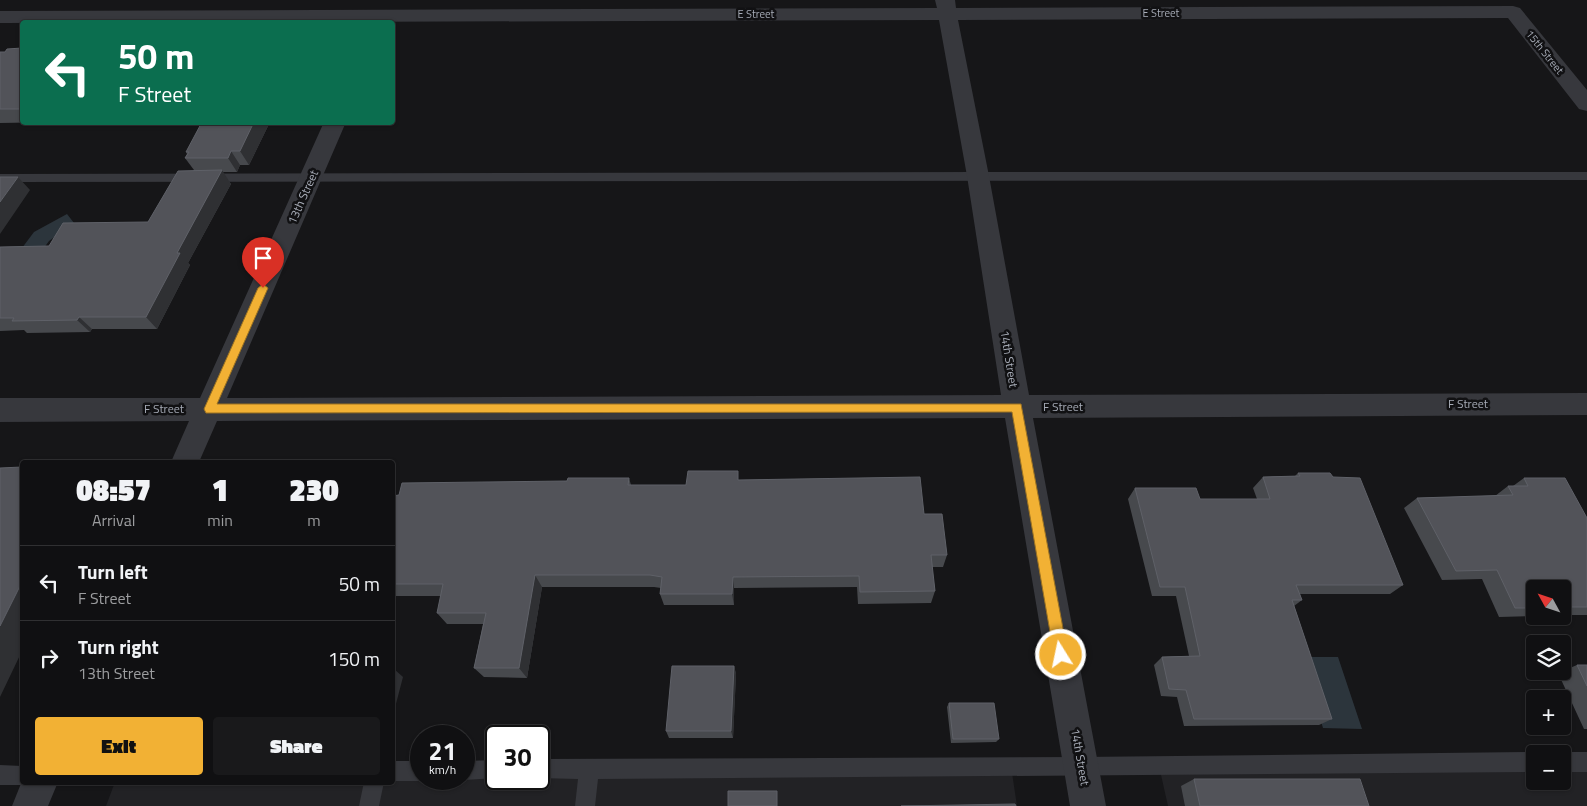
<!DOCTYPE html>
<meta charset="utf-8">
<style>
:root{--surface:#101012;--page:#19191b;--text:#f1f3f6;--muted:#9c9d9f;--line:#303032;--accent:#f2b134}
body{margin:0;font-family:"Titillium Web",sans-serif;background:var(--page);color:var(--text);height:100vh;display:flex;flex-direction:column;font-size:19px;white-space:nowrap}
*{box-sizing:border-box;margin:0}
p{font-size:16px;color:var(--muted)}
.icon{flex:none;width:28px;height:28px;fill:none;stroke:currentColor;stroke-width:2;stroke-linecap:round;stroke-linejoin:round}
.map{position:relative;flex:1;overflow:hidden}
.side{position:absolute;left:20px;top:460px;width:375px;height:325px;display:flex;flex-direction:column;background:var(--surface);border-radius:5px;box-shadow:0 1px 4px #0004,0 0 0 1px var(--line)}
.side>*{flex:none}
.hud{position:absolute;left:20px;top:20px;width:375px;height:105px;border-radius:5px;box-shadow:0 1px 4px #0004,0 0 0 1px var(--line);background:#0b6e4f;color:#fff;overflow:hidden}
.needle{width:32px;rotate:310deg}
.buttons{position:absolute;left:1526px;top:580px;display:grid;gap:10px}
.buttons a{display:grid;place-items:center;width:45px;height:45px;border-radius:5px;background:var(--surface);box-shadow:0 1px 4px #0004,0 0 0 1px var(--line);font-size:25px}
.speed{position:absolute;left:410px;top:725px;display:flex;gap:10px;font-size:25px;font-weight:700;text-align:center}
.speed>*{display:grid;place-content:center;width:65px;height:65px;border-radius:50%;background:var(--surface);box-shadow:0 1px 4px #0004,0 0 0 1px var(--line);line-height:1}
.speed small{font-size:12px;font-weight:400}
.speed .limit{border:2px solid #111;border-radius:8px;background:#fff;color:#111}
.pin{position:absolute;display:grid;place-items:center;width:42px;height:42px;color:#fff;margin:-51px -21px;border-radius:50% 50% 50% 0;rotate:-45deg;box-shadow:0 0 5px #0007}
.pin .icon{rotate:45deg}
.me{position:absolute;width:55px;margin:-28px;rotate:350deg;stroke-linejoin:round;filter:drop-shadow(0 0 4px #0008)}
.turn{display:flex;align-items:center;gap:18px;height:105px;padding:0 15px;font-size:22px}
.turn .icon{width:65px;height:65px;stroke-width:2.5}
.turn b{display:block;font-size:35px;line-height:42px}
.eta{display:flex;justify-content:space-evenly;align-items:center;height:85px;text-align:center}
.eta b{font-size:30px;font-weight:800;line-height:35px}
.primary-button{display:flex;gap:10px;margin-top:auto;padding:10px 15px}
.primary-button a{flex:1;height:58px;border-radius:5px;background:var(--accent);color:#111;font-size:20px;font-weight:800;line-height:58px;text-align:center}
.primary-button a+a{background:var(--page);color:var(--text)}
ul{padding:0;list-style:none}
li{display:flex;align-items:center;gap:15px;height:75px;padding:0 15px;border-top:1px solid var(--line)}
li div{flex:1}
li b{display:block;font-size:19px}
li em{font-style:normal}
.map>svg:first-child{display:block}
</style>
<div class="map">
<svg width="1587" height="806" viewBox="0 0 1587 806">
<rect width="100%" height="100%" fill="#161618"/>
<path fill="#222225" d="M 1535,762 L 1535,781 L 1562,781 L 1563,762 L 1587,762 L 1587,806 L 1168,806 L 1159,766 Z
M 1011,766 L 1017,806 L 106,806 L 115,782 L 392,782 L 393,771 L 421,771 L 421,779 L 464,779 L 464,770 L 496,769 L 496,779 L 539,779 L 539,769 Z"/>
<path fill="#2c353c" d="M 67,214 L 74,223 L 49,241 L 41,252 L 19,252 L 34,232 Z
M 1301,657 L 1338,657 L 1362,729 L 1323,728 Z"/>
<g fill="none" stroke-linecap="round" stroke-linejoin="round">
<path fill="#37383d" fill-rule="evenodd" d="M 978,172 L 1587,172 L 1587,180 L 0,182 L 0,174 Z
M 1535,752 L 1538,754 L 1535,754 L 1535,772 L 598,779 L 595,806 L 575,806 L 578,779 L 539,778 L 539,759 L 1081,757 Z
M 1562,752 L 1587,752 L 1587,772 L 1562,772 L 1562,754 L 1559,754 Z
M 496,760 L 496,778 L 464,780 L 462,779 L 464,779 L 464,761 Z
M 392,761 L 421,761 L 421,779 L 425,779 L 421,781 L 392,781 Z
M 0,765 L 22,766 L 22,782 L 27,782 L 22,785 L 0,785 Z
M 364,782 L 384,782 L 379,806 L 359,806 Z"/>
<path fill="#37383d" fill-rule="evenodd" d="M 935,0 L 955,0 L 956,8 L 1513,6 L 1520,8 L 1587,90 L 1587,111 L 1579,109 L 1508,18 L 958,20 L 989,176 L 1029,395 L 1587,393 L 1587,415 L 1033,418 L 1106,806 L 1070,806 L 1005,418 L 217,421 L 199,462 L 171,462 L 189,421 L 0,422 L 0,398 L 200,398 L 324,122 L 346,122 L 227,398 L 1001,395 L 967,176 L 939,20 L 0,23 L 0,11 L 937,8 Z
M 22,781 L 58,782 L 48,806 L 12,806 Z"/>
</g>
<path fill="#47494d" d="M 22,48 L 22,122 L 59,122 L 0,123 L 0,52 L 5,52 Z
M 270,122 L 249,165 L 240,165 L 237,172 L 222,172 L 231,184 L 188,263 L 190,265 L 157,329 L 92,329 L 90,332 L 27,333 L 24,330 L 0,331 L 0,247 L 49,246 L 148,222 L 194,170 L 185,158 L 187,154 L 186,152 Z
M 1298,473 L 1333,477 L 1403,585 L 1390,594 L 1300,594 L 1302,600 L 1294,606 L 1332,719 L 1319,725 L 1184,726 L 1177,697 L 1161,696 L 1154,665 L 1162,657 L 1189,656 L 1176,596 L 1152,596 L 1128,499 L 1135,488 L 1200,499 L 1257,499 L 1253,488 L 1263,477 L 1295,476 Z
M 629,478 L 631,485 L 686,485 L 739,480 L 924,514 L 947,555 L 943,567 L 932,567 L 935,591 L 931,603 L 858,604 L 857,587 L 734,588 L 734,605 L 664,605 L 660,594 L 661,588 L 654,587 L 542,587 L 527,678 L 484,677 L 474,668 L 483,624 L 447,624 L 437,613 L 441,596 L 392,596 L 392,496 L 567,481 Z
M 1524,478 L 1587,518 L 1587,615 L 1562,615 L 1562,589 L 1535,589 L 1535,616 L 1499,617 L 1482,579 L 1442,580 L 1404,508 L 1417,498 L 1495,496 L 1508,486 L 1513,486 Z
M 1577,665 L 1587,665 L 1587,729 L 1584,729 L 1558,673 Z
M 734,666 L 736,674 L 733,738 L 669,738 L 666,731 Z
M 949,703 L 999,739 L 996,742 L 951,743 L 947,707 Z
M 1194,779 L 1369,806 L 1185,806 L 1181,786 Z"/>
<path fill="#2f3033" d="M 254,122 L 270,122 L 249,165 L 240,151 Z
M 231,151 L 240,165 L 237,172 L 228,158 Z
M 222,170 L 231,184 L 188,263 L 190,265 L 157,329 L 146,317 L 177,253 Z
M 18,177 L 30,190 L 0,234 L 0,202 Z
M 79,317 L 92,329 L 90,332 L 77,320 Z
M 535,575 L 542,587 L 527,678 L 519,668 Z
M 733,577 L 734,588 L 734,605 L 732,594 Z
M 22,582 L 22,651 L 0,697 L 0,626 Z
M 734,666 L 736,674 L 733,738 L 731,731 Z
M 394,669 L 403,677 L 392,719 L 392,673 Z"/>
<path fill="#525359" stroke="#5f6168" d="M 22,48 L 22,109 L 0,109 L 0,52 L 5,52 L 7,49 Z
M 202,122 L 254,122 L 240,151 L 231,151 L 228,158 L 185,158 L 189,152 L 186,152 Z
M 222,170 L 177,253 L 180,253 L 146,317 L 79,317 L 77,320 L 12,321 L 14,318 L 0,318 L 0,247 L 49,246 L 63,223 L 148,222 L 178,171 Z
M 0,177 L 18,177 L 0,202 Z
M 22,467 L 22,582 L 0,626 L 0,468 Z
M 688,471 L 738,471 L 738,480 L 920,477 L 924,514 L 942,514 L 947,555 L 931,555 L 935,591 L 860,592 L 859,576 L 733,577 L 732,594 L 660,594 L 662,577 L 650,575 L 535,575 L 519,668 L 474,668 L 486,613 L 437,613 L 443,584 L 392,584 L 392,496 L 399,495 L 402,483 L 567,481 L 568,478 L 629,478 L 628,485 L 686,485 Z
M 1298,473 L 1330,473 L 1333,477 L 1360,478 L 1403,585 L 1296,585 L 1302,600 L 1292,600 L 1332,719 L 1194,719 L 1186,690 L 1169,689 L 1162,657 L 1200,656 L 1185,587 L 1160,587 L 1135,488 L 1196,488 L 1200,499 L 1270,499 L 1263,477 L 1300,476 Z
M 1524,478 L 1565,478 L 1587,518 L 1587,607 L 1562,607 L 1562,589 L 1535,589 L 1535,608 L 1515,608 L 1497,570 L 1456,571 L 1417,498 L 1513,495 L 1508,486 L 1528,486 Z
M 1577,665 L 1587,665 L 1587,686 Z
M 672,666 L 734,666 L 731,731 L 666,731 Z
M 949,703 L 994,703 L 999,739 L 953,739 Z
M 1194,779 L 1360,779 L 1369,806 L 1200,806 Z
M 728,791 L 777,791 L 777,806 L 728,806 Z
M 1015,804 L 1016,806 L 901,806 Z"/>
<path fill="#f2b134" stroke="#9d7322" d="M 263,284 L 268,288 L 217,404 L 1021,404 L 1068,655 L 1066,660 L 1061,662 L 1056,660 L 1054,655 L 1012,412 L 206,413 L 204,409 L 258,288 Z"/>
<g text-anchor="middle" stroke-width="5" stroke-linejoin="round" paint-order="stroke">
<g font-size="11" fill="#a8adb8" stroke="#111113">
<text x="1161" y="17">E Street</text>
<text x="756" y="18">E Street</text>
<text transform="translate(1545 52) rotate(51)" y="4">15th Street</text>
</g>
<g font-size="12" fill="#a8adb8" stroke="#111113">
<text transform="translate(303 197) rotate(-66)" y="4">13th Street</text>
<text transform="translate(1009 359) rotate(81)" y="4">14th Street</text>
<text x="1468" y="408">F Street</text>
<text x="1063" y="411">F Street</text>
<text x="164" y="413">F Street</text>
<text transform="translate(1080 757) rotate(80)" y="4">14th Street</text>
</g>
</g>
</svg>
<div class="buttons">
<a><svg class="needle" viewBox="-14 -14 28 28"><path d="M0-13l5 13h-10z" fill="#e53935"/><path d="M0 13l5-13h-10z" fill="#9c9d9f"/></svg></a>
<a><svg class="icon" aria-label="layers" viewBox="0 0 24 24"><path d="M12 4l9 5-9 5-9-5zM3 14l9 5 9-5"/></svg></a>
<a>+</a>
<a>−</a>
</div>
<div class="speed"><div>21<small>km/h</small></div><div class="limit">30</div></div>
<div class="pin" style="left:263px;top:288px;background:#d93025"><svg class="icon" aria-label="arrive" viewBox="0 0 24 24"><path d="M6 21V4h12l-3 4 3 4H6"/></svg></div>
<svg class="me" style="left:1061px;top:655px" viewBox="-20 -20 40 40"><circle r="17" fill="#f2b134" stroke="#fff" stroke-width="3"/><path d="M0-11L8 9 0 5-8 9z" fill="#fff"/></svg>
<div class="hud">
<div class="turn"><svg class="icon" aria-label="left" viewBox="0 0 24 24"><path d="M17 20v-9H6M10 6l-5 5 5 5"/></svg><div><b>50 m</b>F Street</div></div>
</div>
<section class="side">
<div class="eta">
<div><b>08:57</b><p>Arrival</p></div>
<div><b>1</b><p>min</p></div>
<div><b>230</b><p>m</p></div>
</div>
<ul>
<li><svg class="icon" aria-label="left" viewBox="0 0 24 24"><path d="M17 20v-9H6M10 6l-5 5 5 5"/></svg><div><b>Turn left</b><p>F Street</p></div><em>50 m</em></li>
<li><svg class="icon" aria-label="right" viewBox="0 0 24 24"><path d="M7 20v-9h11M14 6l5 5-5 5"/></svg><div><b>Turn right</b><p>13th Street</p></div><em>150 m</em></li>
</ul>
<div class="primary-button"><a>Exit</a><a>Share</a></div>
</section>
</div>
